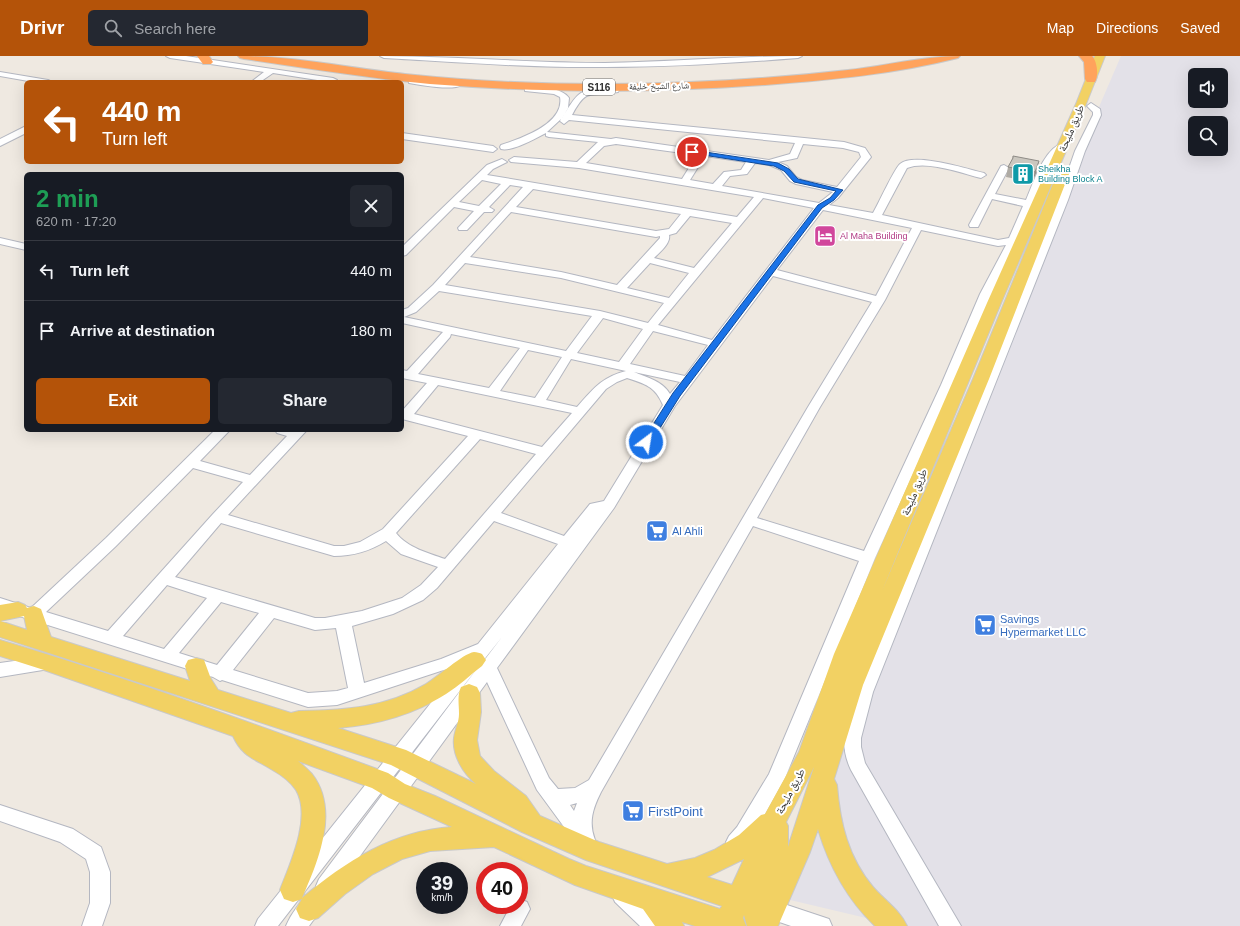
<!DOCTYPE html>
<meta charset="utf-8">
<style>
:root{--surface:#171b24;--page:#242831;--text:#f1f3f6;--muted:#9ea1a6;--line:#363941;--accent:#b45309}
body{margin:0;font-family:Helvetica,"Noto Naskh Arabic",sans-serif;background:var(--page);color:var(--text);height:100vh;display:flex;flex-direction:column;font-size:15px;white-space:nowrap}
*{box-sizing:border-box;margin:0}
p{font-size:13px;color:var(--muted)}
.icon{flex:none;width:22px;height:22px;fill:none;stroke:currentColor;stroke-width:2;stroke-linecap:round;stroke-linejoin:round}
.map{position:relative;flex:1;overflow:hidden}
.drawer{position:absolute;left:24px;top:116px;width:380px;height:260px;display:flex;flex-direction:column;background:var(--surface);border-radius:6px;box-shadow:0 4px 16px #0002}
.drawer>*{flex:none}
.top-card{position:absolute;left:24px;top:24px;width:380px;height:84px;border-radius:6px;box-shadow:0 4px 16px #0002;background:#b45309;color:#fff;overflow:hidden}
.controls{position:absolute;left:1188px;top:12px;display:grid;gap:8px}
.controls a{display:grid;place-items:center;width:40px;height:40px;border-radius:6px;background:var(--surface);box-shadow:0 4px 16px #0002;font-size:20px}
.speed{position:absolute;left:416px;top:806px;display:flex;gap:8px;font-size:20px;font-weight:700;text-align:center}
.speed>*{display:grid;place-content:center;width:52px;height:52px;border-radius:50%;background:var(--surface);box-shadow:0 4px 16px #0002;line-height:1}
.speed small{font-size:10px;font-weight:400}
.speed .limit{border:6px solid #d22;background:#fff;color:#111}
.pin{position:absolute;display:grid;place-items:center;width:34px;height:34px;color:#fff;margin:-17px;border:2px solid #fff;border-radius:50%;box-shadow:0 1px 4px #0007}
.me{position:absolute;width:44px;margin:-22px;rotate:31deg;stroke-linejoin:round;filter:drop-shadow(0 0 3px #0008)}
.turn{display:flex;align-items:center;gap:14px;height:84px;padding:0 12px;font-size:18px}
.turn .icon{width:52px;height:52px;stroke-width:2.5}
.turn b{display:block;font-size:28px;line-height:34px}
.round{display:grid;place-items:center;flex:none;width:42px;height:42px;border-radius:6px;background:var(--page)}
.headline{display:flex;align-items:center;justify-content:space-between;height:68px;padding:0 12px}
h1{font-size:24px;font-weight:600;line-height:30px;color:#1e9e55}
.cta{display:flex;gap:8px;margin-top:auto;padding:8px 12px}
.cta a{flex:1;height:46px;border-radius:6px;background:var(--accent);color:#fff;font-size:16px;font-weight:600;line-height:46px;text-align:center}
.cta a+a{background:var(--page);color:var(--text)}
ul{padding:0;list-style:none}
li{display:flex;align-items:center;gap:12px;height:60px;padding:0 12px;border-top:1px solid var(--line)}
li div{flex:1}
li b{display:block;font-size:15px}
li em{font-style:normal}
header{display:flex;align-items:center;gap:24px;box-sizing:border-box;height:56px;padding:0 20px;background:var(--accent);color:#fff}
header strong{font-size:19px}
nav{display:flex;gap:22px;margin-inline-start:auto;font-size:14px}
.search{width:280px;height:36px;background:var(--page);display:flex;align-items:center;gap:10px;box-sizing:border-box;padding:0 14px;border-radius:6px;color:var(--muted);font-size:15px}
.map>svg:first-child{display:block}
</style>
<header>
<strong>Drivr</strong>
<div class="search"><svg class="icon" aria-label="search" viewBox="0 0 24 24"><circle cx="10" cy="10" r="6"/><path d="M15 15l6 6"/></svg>Search here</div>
<nav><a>Map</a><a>Directions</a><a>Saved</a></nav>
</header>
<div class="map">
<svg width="1240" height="870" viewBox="0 0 1240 870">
<rect width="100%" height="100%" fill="#efe9e1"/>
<path fill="#e3e1e8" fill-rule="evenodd" d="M 1121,0 L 1240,0 L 1240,870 L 900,870 L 786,843 L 1026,220 ZM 1195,19 L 1221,19 L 1221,45 L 1195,45 ZM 1195,67 L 1221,67 L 1221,93 L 1195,93 Z"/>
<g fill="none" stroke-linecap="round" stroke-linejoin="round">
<g stroke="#b4b7c1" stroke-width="2">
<path id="minor" d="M 166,0 L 186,0 L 333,22 L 337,24 L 336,26 L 330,26 L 273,17 L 260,26 L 251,26 L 264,16 L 170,2 Z
M 380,0 C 455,0 530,7 605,7 C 670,6 736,0 802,0 L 798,2 C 734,7 669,11 605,11 C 531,12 457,6 384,2 Z
M 0,16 L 48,24 L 52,26 L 34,26 L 0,20 Z
M 409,23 L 457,27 L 461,29 C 454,35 419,29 409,27 Z
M 525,31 C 536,29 563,32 569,42 L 568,52 L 562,62 C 575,42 577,32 604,32 C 609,31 615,31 619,34 L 618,36 C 591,42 588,29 572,59 L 844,86 L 865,92 L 871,101 L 838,142 L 829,149 L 873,157 C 878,149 894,113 900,108 C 914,96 967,113 984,117 L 986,119 L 981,122 C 961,117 927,104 907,112 L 882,159 L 998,184 L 1009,182 L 1023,150 L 992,143 L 978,171 L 970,171 L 969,169 L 1001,110 L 1004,109 L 1009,112 L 995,138 L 1026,144 C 1033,128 1044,92 1063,87 L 1067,90 L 1058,98 L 1049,113 L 1018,185 L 992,238 L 953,329 L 875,502 L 785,722 L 751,783 L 743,792 L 736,795 L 729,792 L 726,786 L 729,780 L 737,771 L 769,718 L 859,505 L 753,470 L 601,736 C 593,752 588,766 595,784 L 592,790 L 585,793 L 578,790 L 537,734 L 487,626 L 333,837 L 326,839 L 319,837 L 316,830 L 319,823 L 482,606 L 278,870 L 255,870 L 258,863 L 462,608 L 337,649 L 308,651 L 222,624 L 220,625 L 213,621 L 0,554 L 0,542 L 31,552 L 106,482 L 215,374 L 230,374 L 200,405 L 250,419 L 287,380 L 277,377 L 275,374 L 307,374 L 228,459 L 334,490 L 344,490 L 360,486 L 383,473 L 468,380 L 402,363 L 402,355 L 427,327 L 402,322 L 402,314 L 407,315 L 443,276 L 402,267 L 402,254 L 408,252 L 433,229 L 523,131 L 510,129 L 489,151 L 494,154 L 492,156 L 484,156 L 467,174 L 459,174 L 458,172 L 474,155 L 454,151 L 406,199 L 402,200 L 402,191 L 487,109 L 502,103 L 507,106 L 493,113 L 487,119 L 737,161 L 754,141 L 579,112 L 511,106 L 509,104 L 514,101 L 577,106 L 598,86 L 549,81 L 546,80 L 546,77 C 536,82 512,96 501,93 L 500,91 L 501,89 C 520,83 565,68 560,41 L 554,38 L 525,35 ZM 561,63 L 560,65 L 564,68 L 569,64 L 795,87 L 790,98 L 769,104 L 616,82 L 611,83 L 547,76 ZM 616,88 L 697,99 L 682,123 L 586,107 L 604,90 ZM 803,88 L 843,92 L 859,96 L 861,101 L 837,131 L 802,124 L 796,121 L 787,110 L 778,106 L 797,102 ZM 705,100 L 746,106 L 741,114 L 724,116 L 713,128 L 690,124 ZM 755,107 L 769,109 L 781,114 L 790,125 L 796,128 L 833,136 L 819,147 L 722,130 L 730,120 L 747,118 ZM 482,124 L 501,128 L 479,150 L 459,146 ZM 533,133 L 681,158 L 669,173 L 656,175 L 516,151 ZM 763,142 L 814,152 L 712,284 L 658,269 ZM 823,154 L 912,172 L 876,240 L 777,214 ZM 511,156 L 656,181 L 660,180 L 660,182 L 617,229 L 561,216 L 470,201 ZM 690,160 L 732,167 L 694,212 L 654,202 C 660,196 671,187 669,179 L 676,177 ZM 921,174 L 998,190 L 1006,189 L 980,238 L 941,329 L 864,495 L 757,462 L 820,351 L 885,244 ZM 465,207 L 561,222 L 664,247 L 648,267 L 600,255 L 445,229 ZM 650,207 L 689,217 L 669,242 L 627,232 ZM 773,220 L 872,246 L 808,351 L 589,724 L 575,732 L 558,733 L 549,722 L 497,612 L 614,452 L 675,350 ZM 439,235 L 592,260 L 566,295 L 404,261 L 416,256 ZM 603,262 L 643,273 L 619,306 L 577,297 ZM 653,275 L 708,289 L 685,320 L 630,308 ZM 451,278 L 520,292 L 489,332 L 418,318 L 450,281 ZM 528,294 L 562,301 L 535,342 L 500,335 ZM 571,303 L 626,315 C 602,321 593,333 577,351 L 546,344 ZM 634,316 L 680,326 L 670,338 C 662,325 649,322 634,316 ZM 627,322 C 645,328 655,330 663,349 L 604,445 L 590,448 L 564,480 L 501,457 L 606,333 L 617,326 ZM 438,329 L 572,357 L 542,391 L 414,358 ZM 480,383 L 536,398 L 445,503 C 428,497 408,492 396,477 ZM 193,412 L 243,426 L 213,458 L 108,575 L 46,556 L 116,490 ZM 494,465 L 558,488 L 478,588 L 441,603 L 364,627 L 352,570 L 393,558 L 423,544 L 437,532 ZM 221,467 L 334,500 C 353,500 370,495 386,485 L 401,498 L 438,511 L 421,529 L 402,542 L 362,555 L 325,562 L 315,562 L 175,521 ZM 167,529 L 207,542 L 164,593 L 123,580 ZM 221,546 L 259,557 L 217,609 L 179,597 ZM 274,562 L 315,574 L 336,572 L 348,632 L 337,635 L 308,637 L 233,614 ZM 502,581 L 483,606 L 482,606 ZM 577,747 L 574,755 L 570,749 Z
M 1091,47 L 1100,53 L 1101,59 L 1085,95 L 1068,144 L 873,636 L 861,682 L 861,691 L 865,707 L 961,870 L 939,870 L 851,714 C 837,685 848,665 857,636 L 1058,144 L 1075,95 L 1093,59 L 1093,56 L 1087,50 Z
M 26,70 L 26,77 L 0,90 L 0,83 Z
M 402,77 L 493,90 L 497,93 L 493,96 L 402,83 Z
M 0,182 L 26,188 L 26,194 L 0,188 Z
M 49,600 L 55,602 L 57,607 L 55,612 L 0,621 L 0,607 Z
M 0,749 L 73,773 L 101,791 L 110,816 L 110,847 L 102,870 L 82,870 L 90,847 L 90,816 L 86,803 L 60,786 L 0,765 Z
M 622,830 C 635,835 659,857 664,870 L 640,870 L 615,846 L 612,839 L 615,832 Z
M 313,838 L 320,841 L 323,848 L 320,855 L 309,870 L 286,870 C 291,858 301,843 313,838 Z
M 520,843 L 527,846 L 530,853 L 521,870 L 500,870 L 511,849 L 519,849 Z
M 772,844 L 829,863 L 832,870 L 791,870 L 765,861 L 762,854 L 765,847 Z"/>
</g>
<g stroke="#c9c9c9" stroke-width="2">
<path id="major" d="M 1095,0 L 1105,0 L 1086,48 L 1001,247 L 882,535 L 973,323 L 1057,118 L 1059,115 L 1067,115 L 1069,118 L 989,323 L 863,629 L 834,723 L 837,729 C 840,767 848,801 873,831 C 884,844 900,854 907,870 L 875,870 C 847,843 829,810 818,773 L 810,796 L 778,870 L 747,870 L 744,859 L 743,862 L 746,870 L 695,870 L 682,866 L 684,870 L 655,870 L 643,853 L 575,829 L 494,791 L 430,795 L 402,803 L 373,818 L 345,838 L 318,862 L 309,865 L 300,862 L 296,853 L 302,843 L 293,846 L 284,843 L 280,834 C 290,808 312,761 296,734 C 290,725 280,718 271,713 C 253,702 242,700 233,680 L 44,614 L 0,600 L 0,584 C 131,623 260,670 388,717 L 405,728 L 435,740 L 569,803 L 586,810 L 720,853 L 722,850 L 586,804 L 522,776 L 391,709 L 0,581 L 0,565 L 27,574 L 24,560 L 0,565 L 0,549 L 18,546 L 25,549 L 27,552 L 34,550 L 41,553 L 51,581 L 190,625 L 185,610 L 188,604 L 196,602 L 204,604 L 211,623 L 218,634 L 291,657 L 299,655 C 345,654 385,652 426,628 C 438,621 462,598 474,596 C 477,596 480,597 482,598 L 486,604 L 482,610 C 470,619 459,630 446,638 C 413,659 376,669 338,672 L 406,694 L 476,728 C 463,717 452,699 454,682 C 455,674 459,666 459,658 C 459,648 457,640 461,631 L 469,628 L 477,631 L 480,637 L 481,656 L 477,684 L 480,700 L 494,715 L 526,740 L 540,760 L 599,786 L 667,808 L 695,802 L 714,794 L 739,779 L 761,759 L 765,758 L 799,696 L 834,598 L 987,247 L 1076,48 ZM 298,705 L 372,732 L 389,742 L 452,771 C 393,775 346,805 302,842 C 318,806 340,754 312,718 C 308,714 303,709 298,705 ZM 814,711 L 788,791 L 788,770 L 786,766 ZM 744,803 L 732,829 L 707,821 Z"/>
</g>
<g stroke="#c9c9c9" stroke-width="2">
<path id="highway" d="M 197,0 L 209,0 L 213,6 L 211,8 L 203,8 Z
M 238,0 C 294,0 349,12 405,18 C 471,25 538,28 605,28 C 686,28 767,23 848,14 C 885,10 923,0 960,0 L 958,2 C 895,18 830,24 765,29 C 654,37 542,37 430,28 C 368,22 306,12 244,3 L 240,2 Z
M 1079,0 L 1092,0 C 1097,5 1099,19 1095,26 L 1087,26 L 1085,23 L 1084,6 Z"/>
</g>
<use href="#minor" fill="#fff" fill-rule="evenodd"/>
<use href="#major" fill="#f2d163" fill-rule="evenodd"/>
<use href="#highway" fill="#ffa35c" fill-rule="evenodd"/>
</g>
<path fill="#afaba4" d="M 1013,100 L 1037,115 L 1032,126 L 1006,121 L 1008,111 L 1011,106 Z"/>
<path fill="#8e8b86" d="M 1039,105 L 1037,115 L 1032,126 L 1035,116 Z"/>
<path fill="#cbc7bf" stroke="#8e8b86" d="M 1013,100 L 1039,105 L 1035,116 L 1008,111 L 1013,102 Z"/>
<path fill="#1a73e8" stroke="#114b97" d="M 692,94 L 778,107 L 789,113 L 798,123 L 843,134 L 834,144 L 822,152 L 680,340 L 650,388 L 646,389 L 642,386 L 673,337 L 818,149 L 830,142 L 836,135 L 794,126 L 784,115 L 774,110 L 690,97 L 689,96 Z"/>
<defs>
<g id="building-square" transform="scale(1.15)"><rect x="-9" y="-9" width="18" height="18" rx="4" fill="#0f9aa8" stroke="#fff"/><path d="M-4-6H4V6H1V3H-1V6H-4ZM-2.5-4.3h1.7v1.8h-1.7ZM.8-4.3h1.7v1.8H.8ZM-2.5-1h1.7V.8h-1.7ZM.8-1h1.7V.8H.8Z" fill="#fff"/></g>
<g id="hotel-square" transform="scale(1.15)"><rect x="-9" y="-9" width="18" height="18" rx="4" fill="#d1479c" stroke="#fff"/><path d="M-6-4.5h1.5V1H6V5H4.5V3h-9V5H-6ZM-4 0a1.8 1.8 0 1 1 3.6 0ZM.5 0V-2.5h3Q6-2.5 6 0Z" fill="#fff"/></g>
<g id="supermarket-square" transform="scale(1.15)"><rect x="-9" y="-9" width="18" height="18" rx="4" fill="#3f7fe0" stroke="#fff"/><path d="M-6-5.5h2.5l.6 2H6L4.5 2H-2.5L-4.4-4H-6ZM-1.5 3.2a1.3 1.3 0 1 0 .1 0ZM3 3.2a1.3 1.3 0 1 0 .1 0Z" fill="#fff"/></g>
</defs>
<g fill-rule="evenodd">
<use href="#building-square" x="1023" y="118"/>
<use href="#hotel-square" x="825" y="180"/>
<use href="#supermarket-square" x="657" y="475"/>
<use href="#supermarket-square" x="985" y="569"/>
<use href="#supermarket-square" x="633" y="755"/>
</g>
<g text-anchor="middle" stroke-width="4" stroke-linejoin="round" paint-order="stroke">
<g font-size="9" fill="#2e2e2e" stroke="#fff">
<text transform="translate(659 30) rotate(-1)" y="3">شارع الشيخ خليفة</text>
</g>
<g font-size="9" fill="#0d838f" stroke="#fff" text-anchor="start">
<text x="1038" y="116">Sheikha<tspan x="1038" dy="10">Building Block A</tspan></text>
</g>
<g font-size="9" fill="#b23c85" stroke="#fff" text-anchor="start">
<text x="840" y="183">Al Maha Building</text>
</g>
<rect fill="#fff" stroke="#6d6d6d" stroke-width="1" x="583" y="23" width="32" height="16" rx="3"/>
<g font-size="10" font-weight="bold" fill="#2e2e2e">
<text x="599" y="35">S116</text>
</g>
<g font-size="11" fill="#2e2e2e" stroke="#fff">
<text transform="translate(1071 72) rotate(-67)" y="4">طريق مليحة</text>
<text transform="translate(914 436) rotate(-67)" y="4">طريق مليحة</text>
<text transform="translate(790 735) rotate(-62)" y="4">طريق مليحة</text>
</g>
<g font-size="11" fill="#366cbe" stroke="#fff" text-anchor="start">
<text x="672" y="479">Al Ahli</text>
<text x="1000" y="567">Savings<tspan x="1000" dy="13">Hypermarket LLC</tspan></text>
</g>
<g font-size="13" fill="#366cbe" stroke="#fff" text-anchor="start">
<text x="648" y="760">FirstPoint</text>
</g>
</g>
</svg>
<div class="controls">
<a><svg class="icon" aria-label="sound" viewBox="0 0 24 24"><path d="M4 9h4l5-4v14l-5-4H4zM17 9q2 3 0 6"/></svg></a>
<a><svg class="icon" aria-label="search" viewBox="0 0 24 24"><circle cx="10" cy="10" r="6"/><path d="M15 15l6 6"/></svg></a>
</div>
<div class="speed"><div>39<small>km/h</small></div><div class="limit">40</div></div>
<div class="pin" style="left:692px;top:96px;background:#d93025"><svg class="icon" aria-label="arrive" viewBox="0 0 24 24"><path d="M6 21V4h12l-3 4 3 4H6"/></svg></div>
<svg class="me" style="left:646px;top:386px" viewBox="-20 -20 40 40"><circle r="17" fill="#1a73e8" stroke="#fff" stroke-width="3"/><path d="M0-11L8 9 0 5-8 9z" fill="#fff"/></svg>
<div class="top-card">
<div class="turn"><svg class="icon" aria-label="left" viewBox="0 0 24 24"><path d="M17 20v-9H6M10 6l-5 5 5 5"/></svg><div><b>440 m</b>Turn left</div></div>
</div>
<section class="drawer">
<div class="headline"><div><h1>2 min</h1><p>620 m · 17:20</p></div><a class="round"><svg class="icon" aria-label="close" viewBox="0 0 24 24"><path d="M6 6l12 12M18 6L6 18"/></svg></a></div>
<ul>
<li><svg class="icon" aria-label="left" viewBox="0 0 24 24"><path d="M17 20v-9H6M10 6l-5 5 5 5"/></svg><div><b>Turn left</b></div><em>440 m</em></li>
<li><svg class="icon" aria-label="arrive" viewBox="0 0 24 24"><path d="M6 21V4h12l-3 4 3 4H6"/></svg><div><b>Arrive at destination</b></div><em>180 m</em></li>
</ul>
<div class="cta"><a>Exit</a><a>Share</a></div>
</section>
</div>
